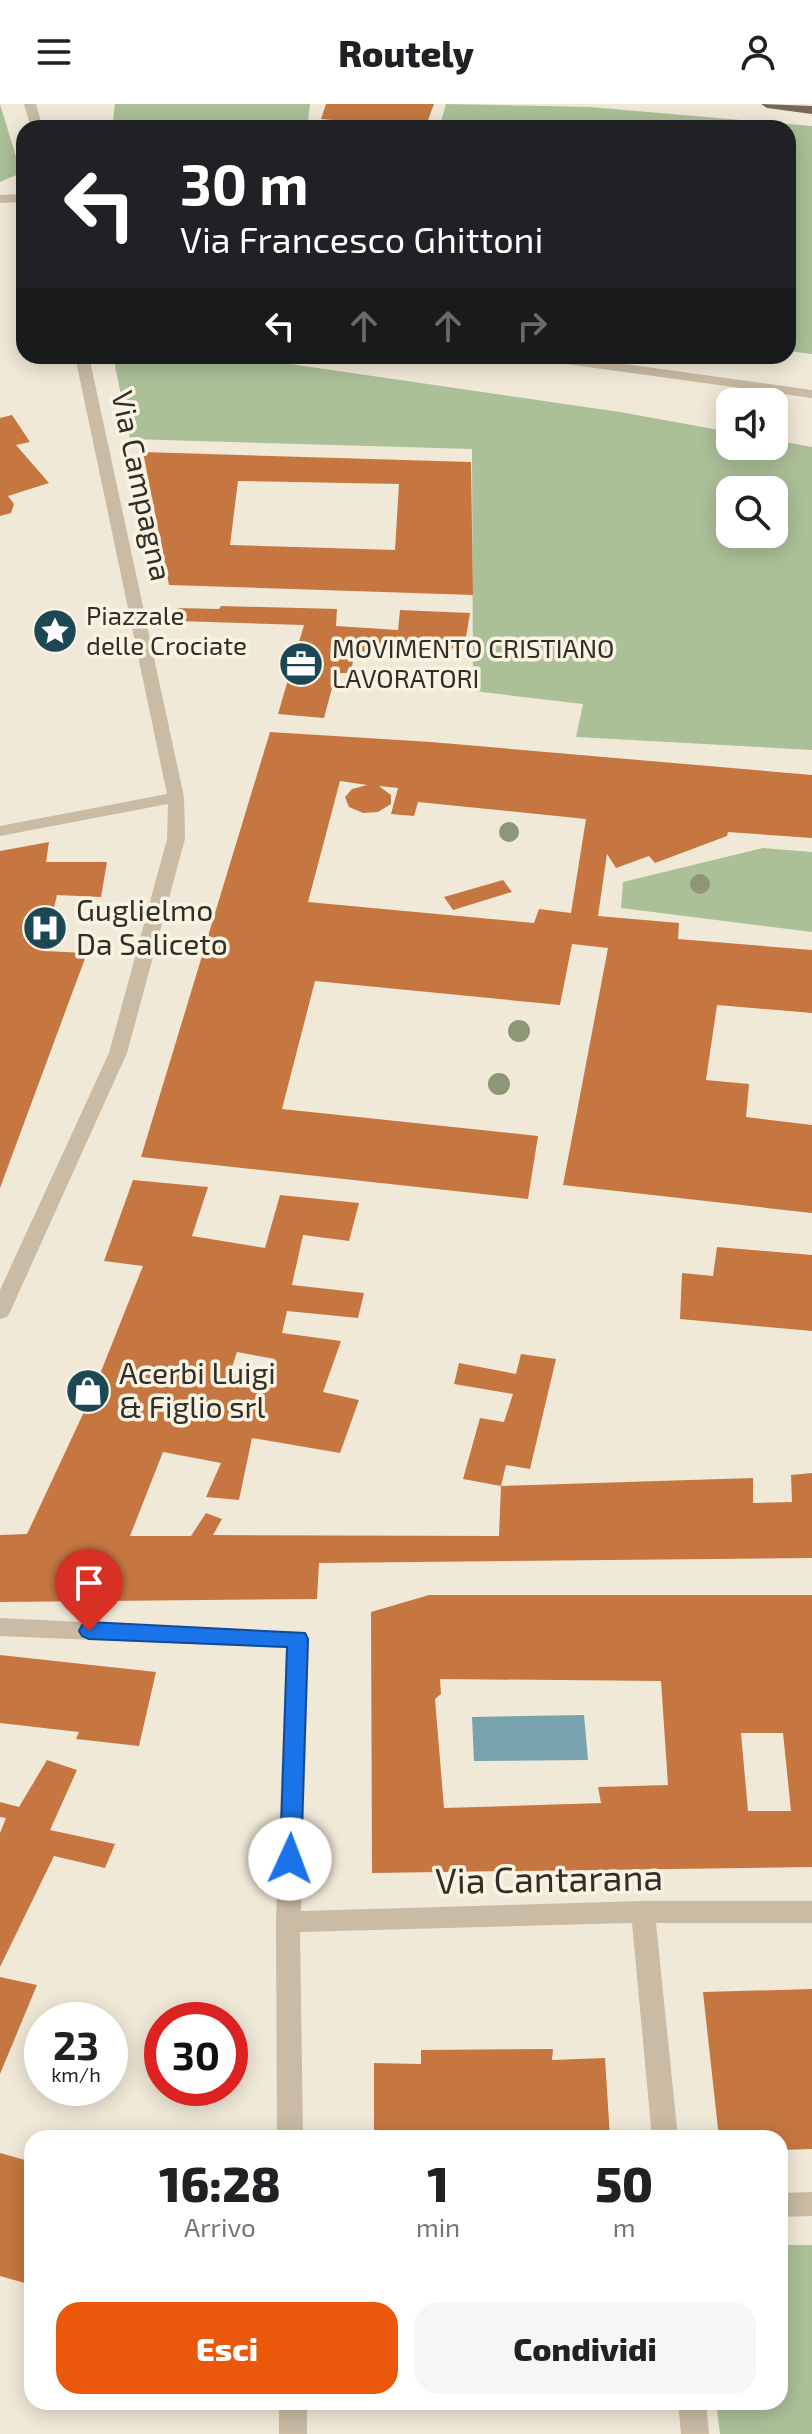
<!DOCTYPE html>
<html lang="it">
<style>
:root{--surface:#fff;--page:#f6f6f6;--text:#202124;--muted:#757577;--accent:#ea580c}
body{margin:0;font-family:"Exo 2",sans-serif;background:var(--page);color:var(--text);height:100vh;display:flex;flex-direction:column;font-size:30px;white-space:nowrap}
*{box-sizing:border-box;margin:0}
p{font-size:26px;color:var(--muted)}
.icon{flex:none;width:44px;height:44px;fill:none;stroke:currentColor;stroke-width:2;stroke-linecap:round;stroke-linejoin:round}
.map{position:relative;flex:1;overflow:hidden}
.panel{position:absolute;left:24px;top:2026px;width:764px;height:280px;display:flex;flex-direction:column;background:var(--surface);border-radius:24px;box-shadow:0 4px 20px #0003}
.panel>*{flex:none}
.top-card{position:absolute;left:16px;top:16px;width:780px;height:244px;border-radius:24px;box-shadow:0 4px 20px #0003;background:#202124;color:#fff;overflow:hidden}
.tools{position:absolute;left:716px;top:284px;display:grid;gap:16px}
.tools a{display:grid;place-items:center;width:72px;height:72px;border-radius:16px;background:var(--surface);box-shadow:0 4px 20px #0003;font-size:40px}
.speed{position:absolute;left:24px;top:1898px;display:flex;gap:16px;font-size:40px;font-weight:700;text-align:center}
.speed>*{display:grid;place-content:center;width:104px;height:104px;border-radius:50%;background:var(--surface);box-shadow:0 4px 20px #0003;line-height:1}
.speed small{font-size:20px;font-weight:400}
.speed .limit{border:12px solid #d22;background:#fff;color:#111}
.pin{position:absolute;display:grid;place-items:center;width:68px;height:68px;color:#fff;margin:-82px -34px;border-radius:50% 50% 50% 0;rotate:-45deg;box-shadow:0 0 8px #0007}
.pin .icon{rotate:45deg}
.me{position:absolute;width:88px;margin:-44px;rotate:2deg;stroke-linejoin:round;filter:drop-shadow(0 0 6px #0008)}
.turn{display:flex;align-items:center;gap:28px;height:168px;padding:0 32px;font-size:36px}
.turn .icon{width:104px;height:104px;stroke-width:2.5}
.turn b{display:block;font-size:56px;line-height:68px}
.lanes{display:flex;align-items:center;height:76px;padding:0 32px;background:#0003;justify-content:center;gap:40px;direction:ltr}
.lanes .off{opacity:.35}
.eta{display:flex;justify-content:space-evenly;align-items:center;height:136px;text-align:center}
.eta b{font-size:48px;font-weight:800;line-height:56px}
.action{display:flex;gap:16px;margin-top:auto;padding:16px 32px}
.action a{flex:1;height:92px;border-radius:24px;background:var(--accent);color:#fff;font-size:32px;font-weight:800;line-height:92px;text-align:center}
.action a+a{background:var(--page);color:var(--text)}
header{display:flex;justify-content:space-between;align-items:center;height:104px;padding:0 32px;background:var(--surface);font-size:36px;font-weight:800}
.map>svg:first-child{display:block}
</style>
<header><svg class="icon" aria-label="menu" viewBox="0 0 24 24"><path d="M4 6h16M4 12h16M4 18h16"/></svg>Routely<svg class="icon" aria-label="person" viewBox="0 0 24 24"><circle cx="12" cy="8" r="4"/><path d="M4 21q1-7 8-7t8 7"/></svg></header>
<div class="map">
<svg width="812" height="2330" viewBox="0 0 812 2330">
<rect width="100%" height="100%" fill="#f1e9d8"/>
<path fill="#acc098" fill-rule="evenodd" d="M 0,0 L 21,69 L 0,78 Z
M 115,0 L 310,0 L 307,24 L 112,24 Z
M 446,0 L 590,3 L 812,22 L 812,250 L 788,247 L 788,24 L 439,24 Z
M 113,252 L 235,252 L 620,308 L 730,328 L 730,342 L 774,342 L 774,336 L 812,343 L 812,646 L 576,633 L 583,600 L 473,587 L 472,345 L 130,335 ZM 730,386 L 774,386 L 774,430 L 730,430 Z
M 763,744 L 812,748 L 812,828 L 621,804 L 623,778 Z
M 780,2141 L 812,2141 L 812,2330 L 720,2330 L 716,2298 L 780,2298 Z"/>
<path fill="#77a3ae" d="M 584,1611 L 588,1656 L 474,1657 L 472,1613 Z"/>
<path fill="#c67741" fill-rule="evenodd" d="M 326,0 L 434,0 L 425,24 L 321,15 Z
M 12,311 L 30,338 L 16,341 L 49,379 L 8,392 L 14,400 L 11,409 L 0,412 L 0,314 Z
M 143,348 L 471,358 L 473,491 L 169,481 ZM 238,377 L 399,380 L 395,446 L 230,441 Z
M 221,502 L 337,505 L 336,522 L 398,526 L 400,506 L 470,509 L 464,545 L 380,541 L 378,549 L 356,547 L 350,569 L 336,569 L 324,614 L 278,610 L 304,521 L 179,517 L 177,504 L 219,505 Z
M 270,628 L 431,638 L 812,671 L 812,734 L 728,728 L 727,732 L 655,759 L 649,752 L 616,764 L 607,750 L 598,812 L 679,819 L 678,835 L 812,846 L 812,909 L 717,901 L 706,976 L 749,980 L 746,1013 L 812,1021 L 812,1109 L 563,1081 L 608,844 L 572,840 L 560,901 L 315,877 L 282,1005 L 538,1032 L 528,1095 L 141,1053 ZM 340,677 L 367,681 L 352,685 L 345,693 L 349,703 L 363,709 L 378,708 L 391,700 L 391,691 L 379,682 L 398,684 L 391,710 L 414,712 L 418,698 L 586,715 L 571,809 L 539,805 L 534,819 L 308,798 Z
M 49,738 L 46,758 L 107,758 L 101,793 L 57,791 L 44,847 L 87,849 L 0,1084 L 0,747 Z
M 503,776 L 512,788 L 453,806 L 444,793 Z
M 133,1076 L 208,1083 L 192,1132 L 265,1144 L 280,1091 L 359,1099 L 349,1137 L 303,1131 L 292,1181 L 364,1189 L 358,1214 L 287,1207 L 282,1229 L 341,1237 L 323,1288 L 359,1296 L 340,1349 L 252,1334 L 239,1396 L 206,1393 L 221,1359 L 163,1348 L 130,1432 L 191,1432 L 206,1409 L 222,1415 L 213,1431 L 499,1432 L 501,1382 L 463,1375 L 480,1314 L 504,1318 L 513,1290 L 454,1280 L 459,1259 L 516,1270 L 521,1250 L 556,1255 L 530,1365 L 506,1361 L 501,1382 L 753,1374 L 753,1399 L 792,1398 L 791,1371 L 812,1369 L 812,1454 L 319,1459 L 317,1495 L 0,1498 L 0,1431 L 27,1430 L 90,1295 L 143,1162 L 104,1157 ZM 237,1248 L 275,1255 L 269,1273 L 230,1269 Z
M 717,1143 L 812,1151 L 812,1227 L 680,1215 L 682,1169 L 713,1172 Z
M 429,1491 L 812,1491 L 812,1763 L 372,1769 L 371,1508 ZM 440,1575 L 661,1577 L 668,1681 L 598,1683 L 601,1699 L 444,1704 L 435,1595 L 441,1590 ZM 741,1629 L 783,1629 L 791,1707 L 748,1707 Z
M 0,1551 L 156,1568 L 139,1642 L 76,1635 L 79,1628 L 0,1619 Z
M 47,1656 L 77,1666 L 50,1726 L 115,1740 L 105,1764 L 54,1752 L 0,1863 L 0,1729 L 6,1714 L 0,1713 L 0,1698 L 19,1703 Z
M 0,1873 L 37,1881 L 0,1970 Z
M 812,1885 L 812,2045 L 780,2046 L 780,2034 L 719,2034 L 703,1888 Z
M 553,1945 L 552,1956 L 605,1954 L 610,2034 L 374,2034 L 374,1959 L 421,1960 L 421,1946 Z
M 0,2049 L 32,2058 L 32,2181 L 0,2172 Z"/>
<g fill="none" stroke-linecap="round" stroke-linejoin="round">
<path fill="#c9bba4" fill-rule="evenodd" d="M 24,0 L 36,0 L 43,24 L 31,24 Z
M 24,90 L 24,98 L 0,99 L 0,91 Z
M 75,252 L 89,252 L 184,693 L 185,735 L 127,949 L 10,1208 L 7,1213 L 0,1215 L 0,1186 L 109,949 L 167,735 L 168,700 L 0,732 L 0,722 L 167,690 Z
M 530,252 L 567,252 L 812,286 L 812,294 L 537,256 Z
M 0,1514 L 306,1529 L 309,1535 L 301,1807 L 643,1797 L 812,1797 L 812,1819 L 656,1819 L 678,2034 L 652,2034 L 632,1819 L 300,1828 L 303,2034 L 277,2034 L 276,1818 L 286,1544 L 0,1532 Z
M 812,2088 L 812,2112 L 780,2113 L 780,2089 Z
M 279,2298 L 307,2298 L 307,2330 L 279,2330 Z
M 678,2298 L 706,2298 L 709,2330 L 681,2330 Z"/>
<path fill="#766757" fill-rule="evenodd" d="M 761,0 L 812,2 L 812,10 L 767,4 Z"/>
</g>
<g fill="#8e9678">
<circle cx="509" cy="728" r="10"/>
<circle cx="700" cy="780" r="10"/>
<circle cx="519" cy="927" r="11"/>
<circle cx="499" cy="980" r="11"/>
</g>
<path fill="#1a73e8" stroke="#114b97" stroke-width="2" d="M 89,1518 L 305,1529 L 308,1535 L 301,1755 L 298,1762 L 290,1765 L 283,1762 L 280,1755 L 287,1543 L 89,1535 L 82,1532 L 79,1527 L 82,1521 Z"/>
<defs>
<g id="sight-disc" transform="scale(2.3)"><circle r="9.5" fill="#1c4855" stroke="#f9f3e4"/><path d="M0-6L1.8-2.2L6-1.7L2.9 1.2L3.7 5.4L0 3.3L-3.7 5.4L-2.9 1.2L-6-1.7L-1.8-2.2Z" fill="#fff"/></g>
<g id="office-disc" transform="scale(2.3)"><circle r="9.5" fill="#1c4855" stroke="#f9f3e4"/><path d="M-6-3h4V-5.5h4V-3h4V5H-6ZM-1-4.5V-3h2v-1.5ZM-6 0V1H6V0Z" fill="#fff"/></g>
<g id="hospital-disc" transform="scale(2.3)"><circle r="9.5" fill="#1c4855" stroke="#f9f3e4"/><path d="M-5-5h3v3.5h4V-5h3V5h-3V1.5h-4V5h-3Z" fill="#fff"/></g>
<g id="shop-disc" transform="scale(2.3)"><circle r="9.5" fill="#1c4855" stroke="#f9f3e4"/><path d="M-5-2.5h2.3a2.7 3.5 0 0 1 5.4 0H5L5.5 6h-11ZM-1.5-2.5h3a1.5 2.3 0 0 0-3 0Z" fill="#fff"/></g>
</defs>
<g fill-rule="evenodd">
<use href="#sight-disc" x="55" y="527"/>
<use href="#office-disc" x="301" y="560"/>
<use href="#hospital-disc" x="45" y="824"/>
<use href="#shop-disc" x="88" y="1287"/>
</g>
<g text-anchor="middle" stroke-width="7" stroke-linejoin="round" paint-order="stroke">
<g font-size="26" fill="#342d26" stroke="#f9f3e4" text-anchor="start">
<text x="86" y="521">Piazzale<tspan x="86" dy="30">delle Crociate</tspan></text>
<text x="332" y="554">MOVIMENTO CRISTIANO<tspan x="332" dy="30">LAVORATORI</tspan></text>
</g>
<g font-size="30" fill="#342d26" stroke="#f9f3e4">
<text transform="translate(141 382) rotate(78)" y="10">Via Campagna</text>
</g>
<g font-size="30" fill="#342d26" stroke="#f9f3e4" text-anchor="start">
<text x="76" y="817">Guglielmo<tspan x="76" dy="34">Da Saliceto</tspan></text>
<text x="119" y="1280">Acerbi Luigi<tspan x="119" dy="34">&amp; Figlio srl</tspan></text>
</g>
<g font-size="36" fill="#342d26" stroke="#f9f3e4">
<text transform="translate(549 1775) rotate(-1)" y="13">Via Cantarana</text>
</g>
</g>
</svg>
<div class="tools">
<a><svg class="icon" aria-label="sound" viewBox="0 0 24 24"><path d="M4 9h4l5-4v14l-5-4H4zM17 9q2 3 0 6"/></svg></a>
<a><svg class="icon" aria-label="search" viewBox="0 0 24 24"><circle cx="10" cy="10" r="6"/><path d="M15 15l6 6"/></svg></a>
</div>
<div class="speed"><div>23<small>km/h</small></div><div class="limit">30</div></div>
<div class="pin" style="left:89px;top:1527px;background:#d93025"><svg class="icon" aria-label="arrive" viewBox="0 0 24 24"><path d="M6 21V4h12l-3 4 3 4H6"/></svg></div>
<svg class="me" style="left:290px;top:1755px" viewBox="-20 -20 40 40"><circle r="19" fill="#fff"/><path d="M0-13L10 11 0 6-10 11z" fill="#1a73e8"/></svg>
<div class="top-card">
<div class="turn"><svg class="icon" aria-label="left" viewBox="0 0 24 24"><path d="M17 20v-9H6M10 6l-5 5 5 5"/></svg><div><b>30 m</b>Via Francesco Ghittoni</div></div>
<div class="lanes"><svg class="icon" aria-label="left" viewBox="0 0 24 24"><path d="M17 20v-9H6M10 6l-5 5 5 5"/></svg><svg class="icon off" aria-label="ahead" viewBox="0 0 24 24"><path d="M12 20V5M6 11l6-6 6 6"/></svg><svg class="icon off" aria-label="ahead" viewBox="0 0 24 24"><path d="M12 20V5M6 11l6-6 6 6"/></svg><svg class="icon off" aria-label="right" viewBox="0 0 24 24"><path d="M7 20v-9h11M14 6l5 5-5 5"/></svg></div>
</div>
<section class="panel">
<div class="eta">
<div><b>16:28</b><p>Arrivo</p></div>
<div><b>1</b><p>min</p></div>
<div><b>50</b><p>m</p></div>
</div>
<div class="action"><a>Esci</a><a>Condividi</a></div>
</section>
</div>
